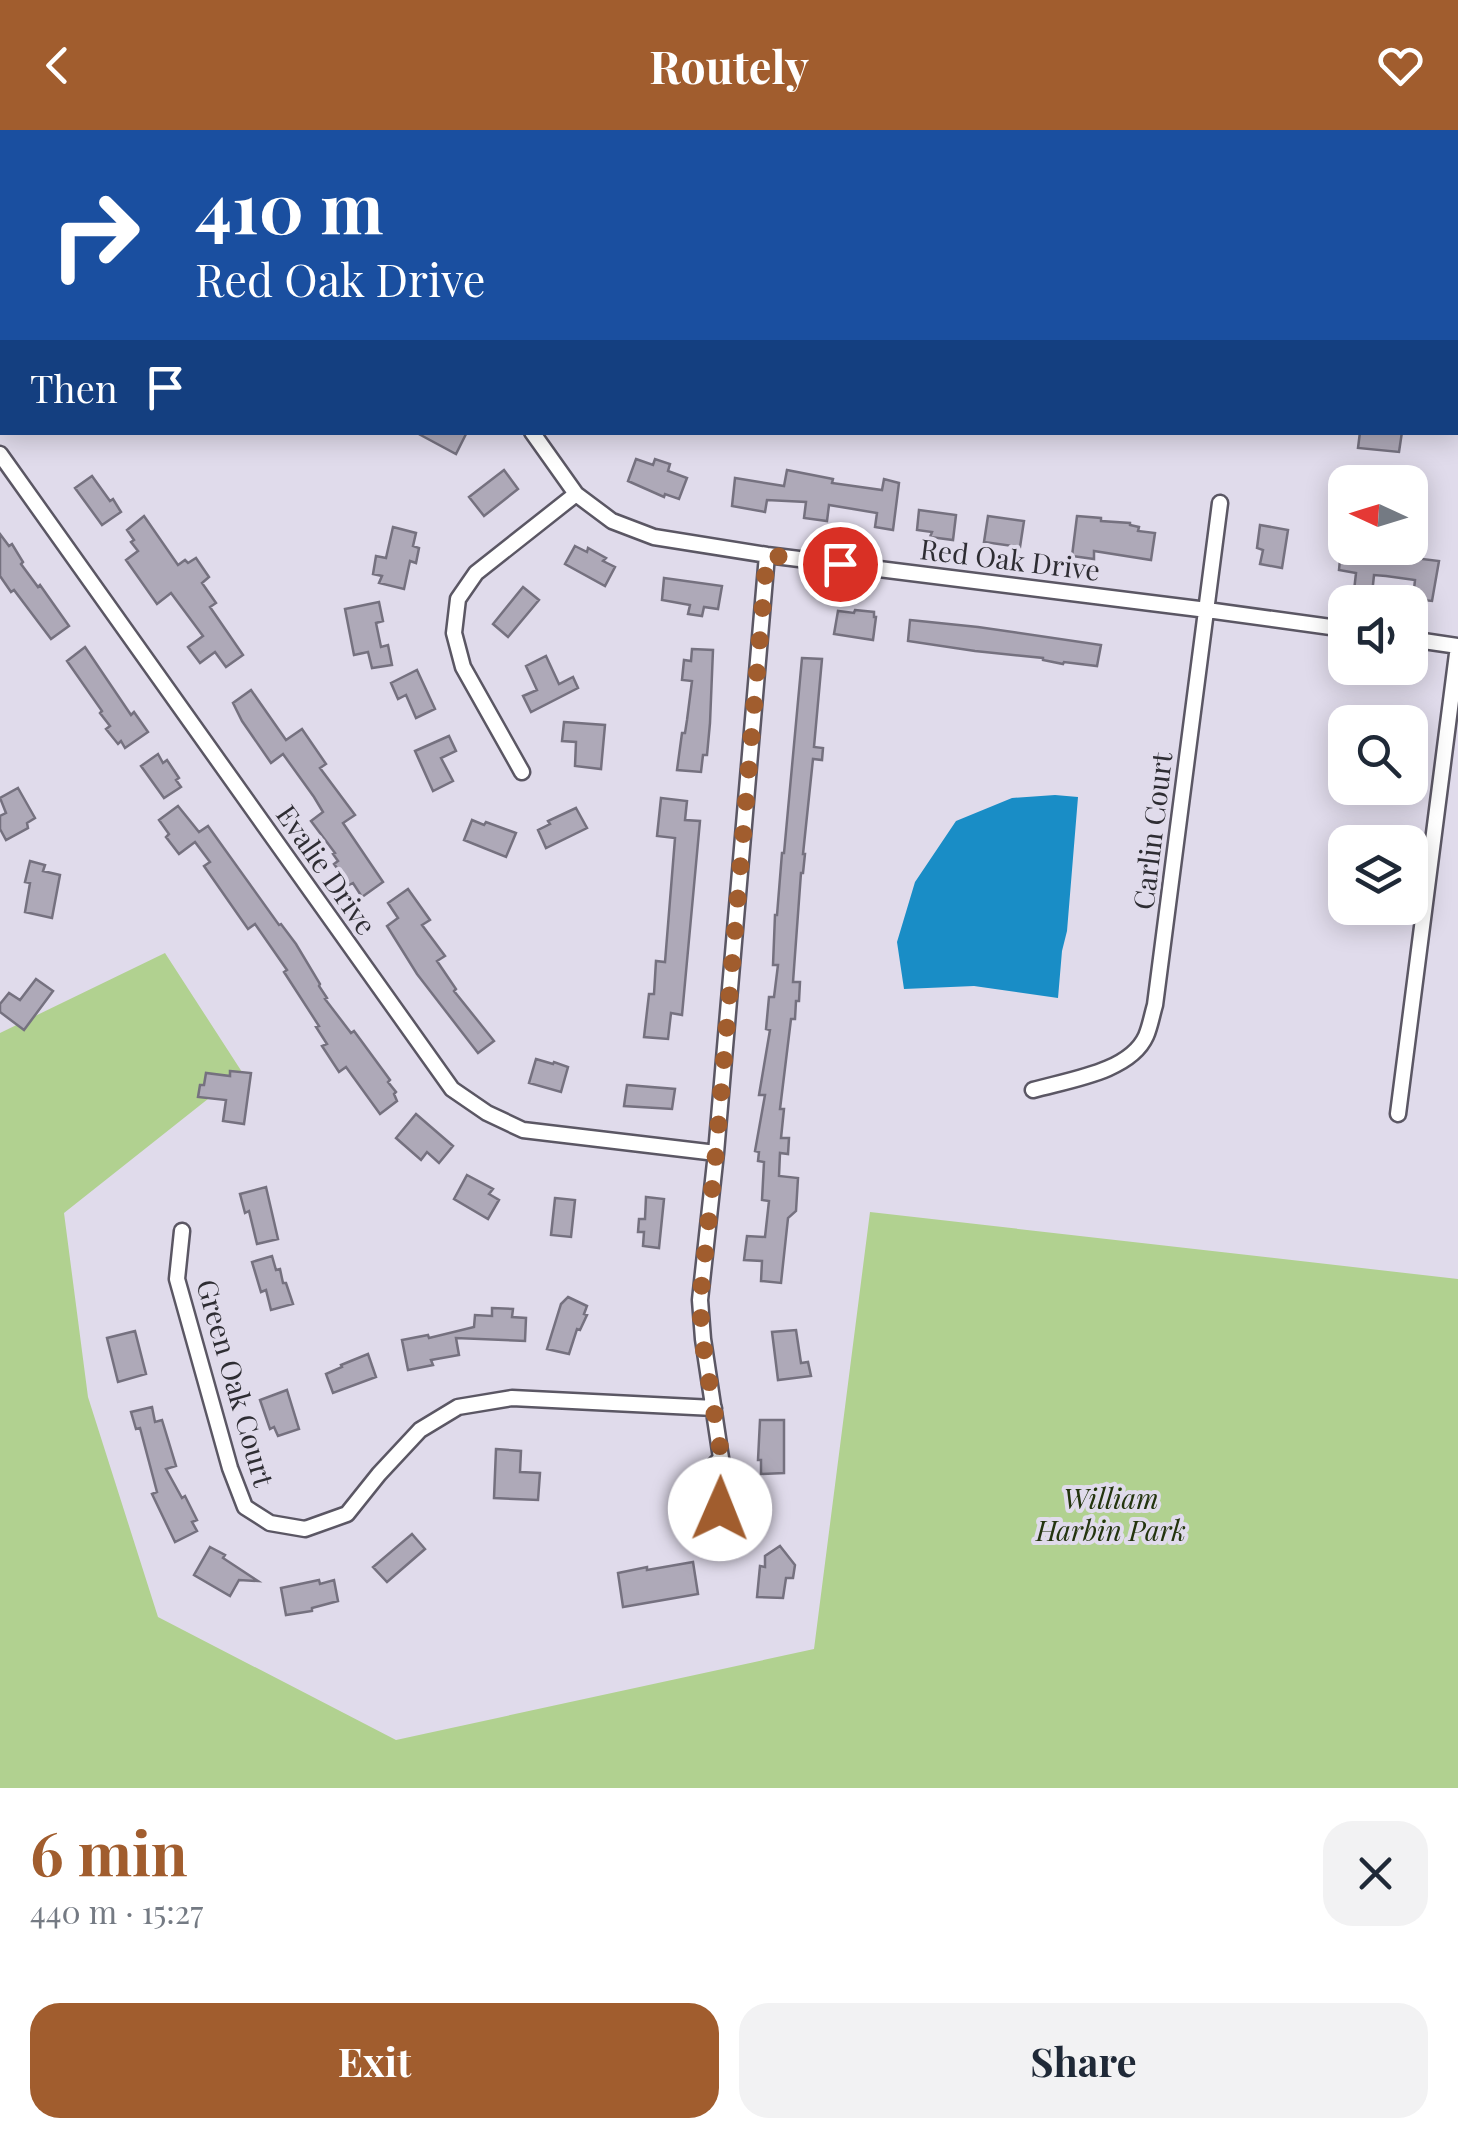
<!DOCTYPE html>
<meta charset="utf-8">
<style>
:root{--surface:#fff;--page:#f2f2f3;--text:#1f2937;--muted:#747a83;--accent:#a15d2e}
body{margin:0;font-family:"Playfair Display",serif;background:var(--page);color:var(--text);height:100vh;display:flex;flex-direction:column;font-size:38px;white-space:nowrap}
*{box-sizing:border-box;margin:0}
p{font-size:32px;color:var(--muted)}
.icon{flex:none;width:55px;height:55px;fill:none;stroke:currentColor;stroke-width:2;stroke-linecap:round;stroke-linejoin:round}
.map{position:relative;height:1658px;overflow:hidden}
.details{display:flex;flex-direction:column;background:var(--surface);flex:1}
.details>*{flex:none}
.top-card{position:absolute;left:0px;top:0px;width:1460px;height:305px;box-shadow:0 5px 25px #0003;background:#1a4fa0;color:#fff;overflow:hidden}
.needle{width:65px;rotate:274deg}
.tools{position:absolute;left:1328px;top:335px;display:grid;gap:20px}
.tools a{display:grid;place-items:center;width:100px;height:100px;border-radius:20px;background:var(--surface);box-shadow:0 5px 25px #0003;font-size:50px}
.pin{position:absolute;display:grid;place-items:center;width:85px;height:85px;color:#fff;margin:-42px;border:5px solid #fff;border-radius:50%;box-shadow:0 2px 10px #0007}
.me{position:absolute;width:110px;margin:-55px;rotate:1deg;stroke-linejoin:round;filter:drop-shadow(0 0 8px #0008)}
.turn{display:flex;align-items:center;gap:35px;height:210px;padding:0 30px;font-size:45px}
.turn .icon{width:130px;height:130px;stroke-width:2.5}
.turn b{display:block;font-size:70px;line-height:85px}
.then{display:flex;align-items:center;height:95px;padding:0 30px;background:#0003;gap:20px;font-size:38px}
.round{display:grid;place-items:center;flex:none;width:105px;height:105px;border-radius:30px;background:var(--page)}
.summary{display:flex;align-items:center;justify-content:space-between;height:170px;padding:0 30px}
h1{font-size:60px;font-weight:700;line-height:75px;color:var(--accent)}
.primary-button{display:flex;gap:20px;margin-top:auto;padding:20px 30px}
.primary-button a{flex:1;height:115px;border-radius:30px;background:var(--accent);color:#fff;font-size:40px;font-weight:700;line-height:115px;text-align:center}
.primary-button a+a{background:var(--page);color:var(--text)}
header{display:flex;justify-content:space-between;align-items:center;height:130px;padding:0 30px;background:var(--accent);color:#fff;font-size:45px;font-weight:700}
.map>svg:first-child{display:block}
</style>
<header><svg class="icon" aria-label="back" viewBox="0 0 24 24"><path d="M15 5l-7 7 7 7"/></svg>Routely<svg class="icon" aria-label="heart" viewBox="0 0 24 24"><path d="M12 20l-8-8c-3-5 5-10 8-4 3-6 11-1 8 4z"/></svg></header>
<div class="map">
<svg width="1458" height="1658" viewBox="0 0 1458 1658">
<rect width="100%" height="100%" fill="#e0dbeb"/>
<path fill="#b1d190" d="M 165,823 L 242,942 L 64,1083 L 88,1267 L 158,1487 L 396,1610 L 814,1519 L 870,1082 L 1458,1149 L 1458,1658 L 0,1658 L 0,903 Z"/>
<path fill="#198dc6" d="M 1055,665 L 1078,667 L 1067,801 L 1062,821 L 1058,868 L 974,856 L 904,859 L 897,812 L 915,752 L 956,691 L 1012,668 Z"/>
<path fill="#aea9b8" stroke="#75717f" stroke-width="2.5" d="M 415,302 L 467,302 L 456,324 Z
M 1360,302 L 1402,302 L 1399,322 L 1358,318 Z
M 636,329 L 653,335 L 655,329 L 670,334 L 668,341 L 687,348 L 679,369 L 665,364 L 664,367 L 628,351 Z
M 504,340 L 518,359 L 484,386 L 469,367 Z
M 787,340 L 833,349 L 832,353 L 882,360 L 884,349 L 899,353 L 893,400 L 875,397 L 877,383 L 829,375 L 827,391 L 804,388 L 806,372 L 767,370 L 765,382 L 732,376 L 735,348 L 784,356 Z
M 92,346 L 110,371 L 113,369 L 121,382 L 102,395 L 75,358 Z
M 919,380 L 956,385 L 953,410 L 930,407 L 932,402 L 917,400 Z
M 144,386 L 178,435 L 185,430 L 188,433 L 196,428 L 209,447 L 202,453 L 216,473 L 210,477 L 243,525 L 226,537 L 215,522 L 200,533 L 188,517 L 203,506 L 171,463 L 157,474 L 126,430 L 138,421 L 131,412 L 134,410 L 127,400 Z
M 988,386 L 1024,391 L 1020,417 L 984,412 Z
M 1077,386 L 1101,388 L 1101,391 L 1130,393 L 1130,395 L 1139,397 L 1138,401 L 1155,403 L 1151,430 L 1094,421 L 1094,429 L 1072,426 Z
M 1260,395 L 1288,400 L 1282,438 L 1260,434 L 1263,420 L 1257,418 Z
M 393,397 L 416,403 L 413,416 L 419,418 L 416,433 L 410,431 L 404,459 L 379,453 L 382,446 L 373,444 L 376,426 L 386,428 Z
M 0,404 L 9,416 L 12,414 L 23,432 L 21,434 L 38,457 L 40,455 L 69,496 L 51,509 L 14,460 L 11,462 L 0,446 Z
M 575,416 L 587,422 L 588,418 L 606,428 L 603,431 L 615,437 L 605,456 L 565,434 Z
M 1341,419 L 1439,431 L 1432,471 L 1413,469 L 1415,450 L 1386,446 L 1374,445 L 1372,464 L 1354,461 L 1356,443 L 1339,440 Z
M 664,448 L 722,456 L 718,479 L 704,477 L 702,486 L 688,484 L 690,475 L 662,470 Z
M 523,457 L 539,470 L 508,507 L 493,494 Z
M 379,472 L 383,491 L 376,493 L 381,517 L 388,515 L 392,535 L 372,538 L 368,522 L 354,525 L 345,479 Z
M 855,480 L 874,482 L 874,487 L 876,487 L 873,510 L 834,504 L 838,481 L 854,483 Z
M 910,490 L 978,497 L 1101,515 L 1097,536 L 1064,532 L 1063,534 L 1043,530 L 1043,528 L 975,521 L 908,511 Z
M 85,517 L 131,585 L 134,582 L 148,602 L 125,618 L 121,611 L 118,614 L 106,599 L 110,596 L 100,583 L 102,581 L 67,531 Z
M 692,519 L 713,520 L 710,593 L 707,625 L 703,625 L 701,642 L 677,640 L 682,603 L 685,603 L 687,590 L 692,551 L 682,550 L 684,530 L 691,531 Z
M 546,526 L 559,554 L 573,547 L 578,558 L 531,582 L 523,566 L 537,560 L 526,536 Z
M 802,528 L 822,529 L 814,617 L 823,618 L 822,630 L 813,629 L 803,724 L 805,724 L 803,743 L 801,743 L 793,852 L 800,852 L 799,871 L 796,871 L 795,889 L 791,889 L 780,979 L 784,979 L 781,1008 L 789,1008 L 788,1024 L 780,1023 L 779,1046 L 798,1048 L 796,1081 L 788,1088 L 781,1153 L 761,1151 L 762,1131 L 744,1130 L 747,1106 L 765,1107 L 769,1071 L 762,1070 L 764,1032 L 758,1031 L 759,1022 L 755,1021 L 765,965 L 759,965 L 770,900 L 766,899 L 769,867 L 774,867 L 778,835 L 773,835 L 775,785 L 777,785 L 782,723 L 784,723 Z
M 417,540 L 435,579 L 416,588 L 406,565 L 398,569 L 391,553 Z
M 251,560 L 286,610 L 302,599 L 326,634 L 320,638 L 355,685 L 343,693 L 383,752 L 362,767 L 353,753 L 349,755 L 334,734 L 338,731 L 333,724 L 335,723 L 311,691 L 323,682 L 314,667 L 283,624 L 271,633 L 242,591 L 233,573 Z
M 564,592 L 605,595 L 601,639 L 575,636 L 576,612 L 562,611 Z
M 449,606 L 456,621 L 441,628 L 453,651 L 433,661 L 415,621 Z
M 158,624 L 163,633 L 167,630 L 179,648 L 176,650 L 181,657 L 164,668 L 141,636 Z
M 18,658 L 35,688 L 27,693 L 28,698 L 6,710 L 0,699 L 0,686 L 6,683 L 0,668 Z
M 661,668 L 687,671 L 685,690 L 700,691 L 682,885 L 671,883 L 668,909 L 644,907 L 649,864 L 654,864 L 656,831 L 665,832 L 675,708 L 657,706 Z
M 178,676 L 199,702 L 208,696 L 279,795 L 281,794 L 296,814 L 320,854 L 319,856 L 327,868 L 325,869 L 351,903 L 354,901 L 390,950 L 388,952 L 396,962 L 394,964 L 397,971 L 380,984 L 346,937 L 339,942 L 322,916 L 327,914 L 316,897 L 319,896 L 284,842 L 287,840 L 255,794 L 248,799 L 204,736 L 210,732 L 195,712 L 179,724 L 166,707 L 169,704 L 159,690 Z
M 576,678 L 587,698 L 546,718 L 538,700 L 550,694 L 548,691 Z
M 472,690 L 484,695 L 486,692 L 516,703 L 506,727 L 464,710 Z
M 30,731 L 45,735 L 43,741 L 60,745 L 52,788 L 25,782 L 30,753 L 25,752 Z
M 408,759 L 430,790 L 422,795 L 445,826 L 437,831 L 456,859 L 454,861 L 494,911 L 478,923 L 417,844 L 387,796 L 398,788 L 388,773 Z
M 36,849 L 53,861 L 24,900 L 0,882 L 0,874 L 9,863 L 20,870 Z
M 536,929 L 553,934 L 554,932 L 568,937 L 561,962 L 529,953 Z
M 230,941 L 251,943 L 244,994 L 223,991 L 226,970 L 198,967 L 200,955 L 204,955 L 206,943 L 230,946 Z
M 627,955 L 675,959 L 672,979 L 624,976 Z
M 416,984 L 453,1016 L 439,1033 L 427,1022 L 421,1030 L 396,1008 Z
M 467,1045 L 493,1059 L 489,1064 L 499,1070 L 488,1089 L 454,1069 Z
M 266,1057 L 278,1109 L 257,1114 L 249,1081 L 245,1083 L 240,1064 Z
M 646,1067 L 664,1069 L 659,1118 L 643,1116 L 644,1102 L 638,1102 L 639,1089 L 645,1089 Z
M 555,1068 L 575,1070 L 571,1107 L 551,1105 Z
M 272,1126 L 276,1140 L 280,1139 L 283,1153 L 286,1153 L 293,1174 L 271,1180 L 266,1160 L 261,1162 L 252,1132 Z
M 568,1167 L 587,1176 L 584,1184 L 587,1185 L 580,1200 L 577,1199 L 569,1224 L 547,1219 L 561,1174 Z
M 492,1178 L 513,1179 L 512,1187 L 526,1188 L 525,1211 L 456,1208 L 459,1225 L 431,1230 L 433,1235 L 408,1240 L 402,1210 L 428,1205 L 429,1208 L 474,1197 L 475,1185 L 492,1186 Z
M 796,1200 L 801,1233 L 808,1232 L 811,1246 L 778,1250 L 772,1202 Z
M 135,1201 L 146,1244 L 118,1252 L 107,1208 Z
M 368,1224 L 376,1247 L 333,1263 L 326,1244 L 342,1237 L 341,1235 Z
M 287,1260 L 299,1299 L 278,1306 L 274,1297 L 270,1299 L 260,1270 Z
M 152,1277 L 155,1292 L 162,1290 L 176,1336 L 166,1339 L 182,1368 L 185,1366 L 197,1390 L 192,1392 L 197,1401 L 175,1412 L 152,1364 L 157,1362 L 140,1298 L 136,1299 L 131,1282 Z
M 760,1290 L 784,1290 L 784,1343 L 761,1344 L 761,1330 L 758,1330 Z
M 496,1319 L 521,1321 L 520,1342 L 540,1343 L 538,1370 L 494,1368 Z
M 412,1404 L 425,1419 L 387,1452 L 373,1437 Z
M 780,1416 L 795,1435 L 793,1448 L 786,1448 L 783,1468 L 757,1467 L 760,1436 L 765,1437 L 765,1426 Z
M 210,1417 L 225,1425 L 223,1428 L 258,1451 L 239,1450 L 230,1466 L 194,1445 Z
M 693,1432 L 698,1464 L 623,1477 L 618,1443 L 647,1437 L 647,1440 Z
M 319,1450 L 320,1454 L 334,1450 L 338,1471 L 312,1478 L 312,1481 L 286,1485 L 281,1458 Z"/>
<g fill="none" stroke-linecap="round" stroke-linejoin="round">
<g stroke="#5b5764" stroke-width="19">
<path id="minor" d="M 1400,2 L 1400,0
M 0,199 L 2,197
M 532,302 L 576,364 L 612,391 L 654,407 L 767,425 L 1207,480 L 1345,499
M 0,324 L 452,959 L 487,983 L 523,1000 L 716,1023
M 1410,509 L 1458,516
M 522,642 L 463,537 L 454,503 L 458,469 L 476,443 L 576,364
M 1033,960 C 1068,950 1130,942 1146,906 C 1150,897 1152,885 1155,875 L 1220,373
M 1398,984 L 1458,516
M 182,1101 L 177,1149 L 230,1338 L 245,1377 L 270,1393 L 305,1399 L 347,1384 L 379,1344 L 420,1300 L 458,1277 L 512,1268 L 714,1278
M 721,1328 L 727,1361 L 720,1379 L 700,1385 L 692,1380 L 689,1362 L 721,1328 L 703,1209 L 700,1170 L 716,1023 L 767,425"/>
</g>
<use href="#minor" stroke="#fff" stroke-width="14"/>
</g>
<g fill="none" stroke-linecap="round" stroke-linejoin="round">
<path stroke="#a15d2e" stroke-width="18" stroke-dasharray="0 32.4" d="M 720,1379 L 727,1360 L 702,1208 L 700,1170 L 716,1023 L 767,425 L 840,434"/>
</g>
<g text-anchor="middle" stroke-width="8" stroke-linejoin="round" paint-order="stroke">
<g font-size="28" fill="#2e2d33" stroke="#e0dbeb">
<text transform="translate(1010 430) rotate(7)" y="10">Red Oak Drive</text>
<text transform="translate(1153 701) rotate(-83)" y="10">Carlin Court</text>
<text transform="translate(326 740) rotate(55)" y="10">Evalie Drive</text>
<text transform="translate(235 1253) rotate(74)" y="10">Green Oak Court</text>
</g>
<g font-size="28" font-style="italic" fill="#23340e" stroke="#e0dbeb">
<text x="1111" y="1379">William<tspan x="1111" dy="32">Harbin Park</tspan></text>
</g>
</g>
</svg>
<div class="tools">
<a><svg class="needle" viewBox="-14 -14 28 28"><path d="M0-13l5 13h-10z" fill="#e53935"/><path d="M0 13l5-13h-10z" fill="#747a83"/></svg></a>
<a><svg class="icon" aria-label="sound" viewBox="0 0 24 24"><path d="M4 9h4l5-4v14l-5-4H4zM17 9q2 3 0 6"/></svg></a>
<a><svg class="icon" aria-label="search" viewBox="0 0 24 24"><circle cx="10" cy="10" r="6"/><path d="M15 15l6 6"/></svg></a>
<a><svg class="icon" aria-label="layers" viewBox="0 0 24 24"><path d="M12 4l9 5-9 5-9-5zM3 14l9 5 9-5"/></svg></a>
</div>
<div class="pin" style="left:840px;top:434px;background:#d93025"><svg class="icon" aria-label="arrive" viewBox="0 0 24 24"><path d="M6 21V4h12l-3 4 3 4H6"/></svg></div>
<svg class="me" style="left:720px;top:1379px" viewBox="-20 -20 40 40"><circle r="19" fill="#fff"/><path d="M0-13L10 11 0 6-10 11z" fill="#a15d2e"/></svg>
<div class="top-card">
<div class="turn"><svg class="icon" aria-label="right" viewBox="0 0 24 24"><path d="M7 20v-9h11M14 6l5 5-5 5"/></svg><div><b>410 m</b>Red Oak Drive</div></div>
<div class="then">Then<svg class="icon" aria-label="arrive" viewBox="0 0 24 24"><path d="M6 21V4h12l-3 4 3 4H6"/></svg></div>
</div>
</div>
<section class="details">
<div class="summary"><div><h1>6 min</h1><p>440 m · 15:27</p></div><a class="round"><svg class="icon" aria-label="close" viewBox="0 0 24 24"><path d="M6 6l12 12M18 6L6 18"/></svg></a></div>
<div class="primary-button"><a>Exit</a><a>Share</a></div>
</section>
